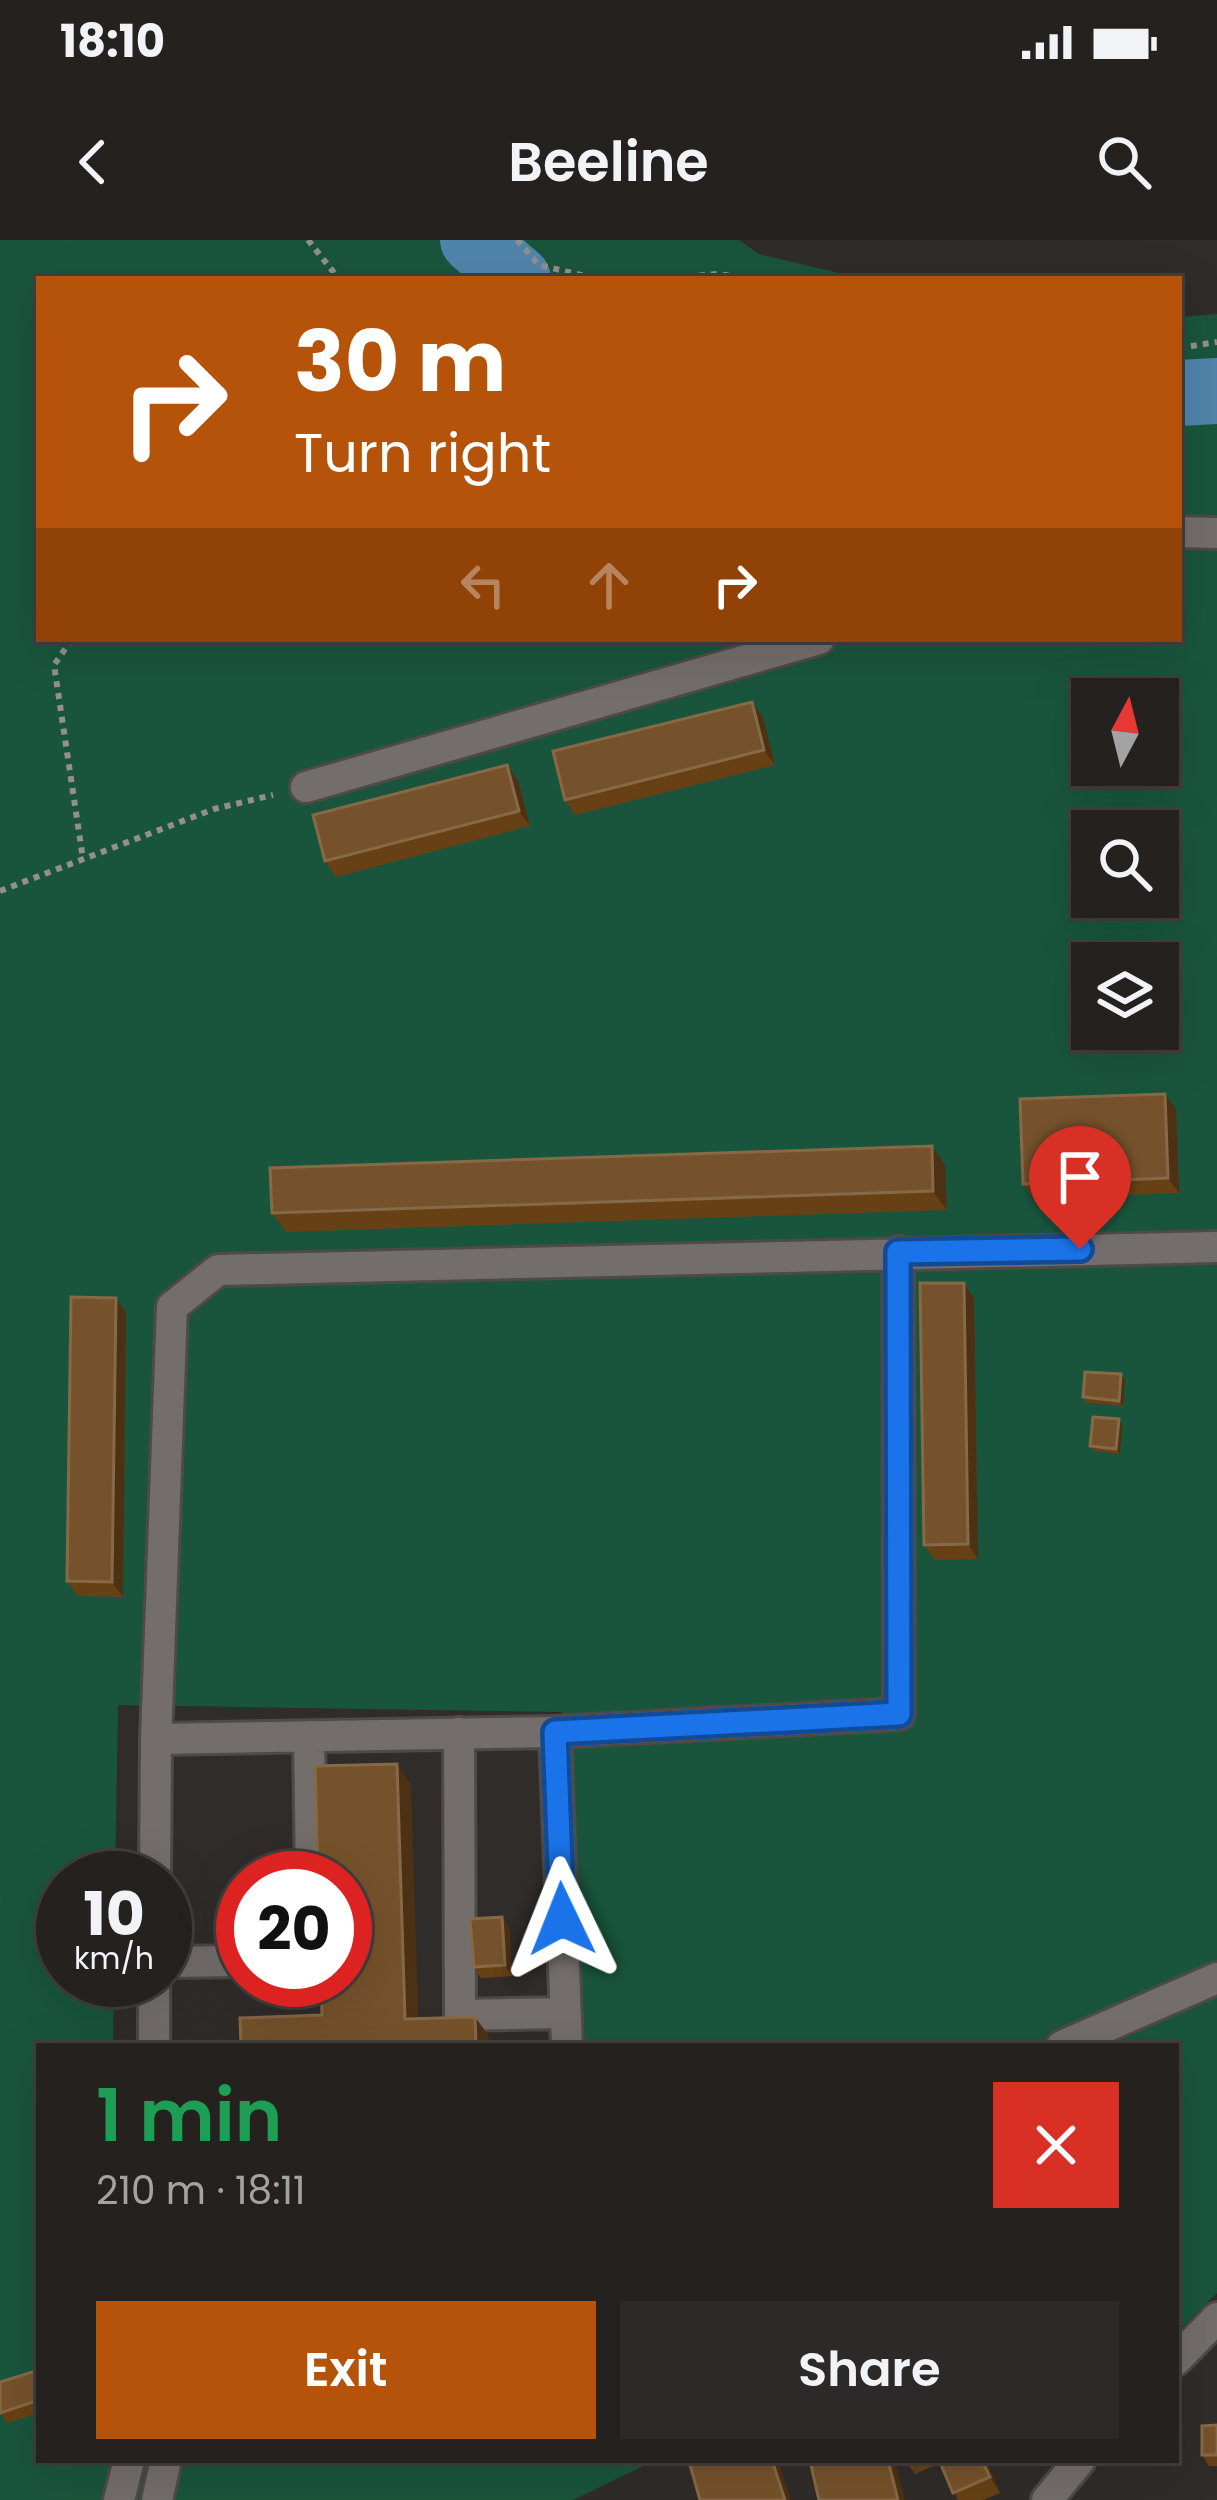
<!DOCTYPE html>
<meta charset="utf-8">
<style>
:root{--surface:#24211f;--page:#2c2928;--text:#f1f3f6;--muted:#a3a3a4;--line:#413e3d;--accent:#b45309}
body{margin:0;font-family:Poppins,sans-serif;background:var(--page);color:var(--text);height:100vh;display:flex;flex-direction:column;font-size:45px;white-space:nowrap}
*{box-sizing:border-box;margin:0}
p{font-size:39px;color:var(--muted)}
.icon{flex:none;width:66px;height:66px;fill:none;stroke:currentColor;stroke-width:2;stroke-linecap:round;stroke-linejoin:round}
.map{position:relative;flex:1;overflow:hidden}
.sheet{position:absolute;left:36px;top:1803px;width:1143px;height:420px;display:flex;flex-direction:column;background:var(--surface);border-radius:0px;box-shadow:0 12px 48px #0002,0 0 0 3px var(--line)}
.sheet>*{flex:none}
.top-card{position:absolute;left:36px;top:36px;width:1146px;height:366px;border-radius:0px;box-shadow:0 12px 48px #0002,0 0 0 3px var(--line);background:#b45309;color:#fff;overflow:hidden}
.needle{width:78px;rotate:7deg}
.controls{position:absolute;left:1071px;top:438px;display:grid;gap:24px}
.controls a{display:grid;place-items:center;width:108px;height:108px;border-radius:0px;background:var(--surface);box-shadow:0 12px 48px #0002,0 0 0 3px var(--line);font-size:60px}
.speed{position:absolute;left:36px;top:1611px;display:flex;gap:24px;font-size:60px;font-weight:700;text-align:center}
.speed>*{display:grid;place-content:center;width:156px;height:156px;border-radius:50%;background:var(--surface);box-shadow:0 12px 48px #0002,0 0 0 3px var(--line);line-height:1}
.speed small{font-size:30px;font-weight:400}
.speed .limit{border:18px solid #d22;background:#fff;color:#111}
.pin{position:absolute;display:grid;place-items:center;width:102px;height:102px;color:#fff;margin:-123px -51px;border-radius:50% 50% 50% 0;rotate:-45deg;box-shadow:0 0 12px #0007}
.pin .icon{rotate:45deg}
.me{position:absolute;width:132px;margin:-66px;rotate:358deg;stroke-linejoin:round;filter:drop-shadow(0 0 9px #0008)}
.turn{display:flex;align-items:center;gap:42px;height:252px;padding:0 60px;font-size:54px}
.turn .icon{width:156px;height:156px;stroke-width:2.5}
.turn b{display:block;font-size:84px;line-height:102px}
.lanes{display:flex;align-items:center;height:114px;padding:0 60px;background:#0003;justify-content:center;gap:60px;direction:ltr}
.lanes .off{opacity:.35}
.round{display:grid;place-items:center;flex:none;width:126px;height:126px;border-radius:0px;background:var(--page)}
.headline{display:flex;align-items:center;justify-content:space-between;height:204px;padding:0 60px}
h1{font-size:72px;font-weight:600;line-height:90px;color:#1e9e55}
.button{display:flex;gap:24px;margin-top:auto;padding:24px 60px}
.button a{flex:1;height:138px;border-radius:0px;background:var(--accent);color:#fff;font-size:48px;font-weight:600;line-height:138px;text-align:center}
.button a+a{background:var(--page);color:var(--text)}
.status{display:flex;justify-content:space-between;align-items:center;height:84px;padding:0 60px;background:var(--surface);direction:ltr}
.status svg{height:33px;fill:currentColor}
header{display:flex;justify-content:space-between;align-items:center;height:156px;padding:0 60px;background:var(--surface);font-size:54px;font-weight:600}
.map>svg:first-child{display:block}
</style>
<div class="status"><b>18:10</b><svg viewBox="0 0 49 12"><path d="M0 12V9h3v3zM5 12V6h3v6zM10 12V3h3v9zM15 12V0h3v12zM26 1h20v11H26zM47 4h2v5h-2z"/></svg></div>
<header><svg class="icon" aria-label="back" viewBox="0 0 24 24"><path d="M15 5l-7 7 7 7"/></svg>Beeline<svg class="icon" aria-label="search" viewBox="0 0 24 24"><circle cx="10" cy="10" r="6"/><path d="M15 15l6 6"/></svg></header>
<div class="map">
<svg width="1217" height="2260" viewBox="0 0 1217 2260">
<rect width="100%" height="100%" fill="#302c29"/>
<path fill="#19553c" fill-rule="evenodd" d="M 0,0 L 739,0 L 759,14 L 864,39 L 39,39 L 39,399 L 1179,399 L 1179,77 L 1217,74 L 1217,2053 L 1176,2093 L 1176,1806 L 552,1806 L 562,1472 L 118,1465 L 115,1638 L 63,1638 L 63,1740 L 114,1740 L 113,1806 L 39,1806 L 39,2220 L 656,2220 L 573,2260 L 0,2260 ZM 1092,459 L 1158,459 L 1158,525 L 1092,525 ZM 1092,591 L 1158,591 L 1158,657 L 1092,657 ZM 1092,723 L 1158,723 L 1158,789 L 1092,789 Z"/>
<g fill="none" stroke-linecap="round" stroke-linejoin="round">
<path stroke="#5085ab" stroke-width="66" d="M 473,0 L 518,39
M 1179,153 L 1217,151"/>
<g stroke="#4d4a48" stroke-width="36">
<path id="minor" d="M 1179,292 L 1217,293
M 306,547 L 819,399
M 555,1492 L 567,1806
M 459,1493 L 460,1775 L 565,1773
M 309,1496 L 311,1638
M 156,1499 L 555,1492 L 899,1474 L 898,1012
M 155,1638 L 156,1499 L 172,1067 L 218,1030 L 1217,1007
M 165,1722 L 243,1721
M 154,1806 L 154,1740
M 1062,1806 L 1217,1738
M 1176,2120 L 1217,2078
M 119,2260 L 129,2220
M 157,2260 L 166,2220
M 1047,2260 L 1080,2220"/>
</g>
<path stroke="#928f8c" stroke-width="6" stroke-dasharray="6 6" stroke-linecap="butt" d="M 308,0 L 339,39
M 517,0 L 539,25 L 598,39
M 651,39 L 718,34 L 753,39
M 1179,108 L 1217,102
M 72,399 L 54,425 L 83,619
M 0,651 L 214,569 L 273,555"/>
<use href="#minor" stroke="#736e6b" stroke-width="30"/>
</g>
<path fill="#674115" d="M 752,462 L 763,477 L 775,525 L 575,575 L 565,560 Z
M 507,525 L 518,540 L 530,586 L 336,637 L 325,621 Z
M 1176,869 L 1179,953 L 1034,959 L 1023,944 Z
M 932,906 L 945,925 L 947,970 L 286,992 L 272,973 Z
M 116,1058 L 126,1073 L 123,1357 L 78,1356 L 67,1341 Z
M 974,1058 L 978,1319 L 935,1320 L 924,1305 Z
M 1125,1140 L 1123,1166 L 1086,1163 L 1083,1157 Z
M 1119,1179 L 1122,1185 L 1120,1214 L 1094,1211 L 1090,1206 Z
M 502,1677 L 509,1687 L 512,1736 L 481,1738 L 474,1727 Z
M 39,2130 L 39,2173 L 7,2183 L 0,2173 Z
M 1217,2185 L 1217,2226 L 1209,2226 L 1202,2215 Z
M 905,2220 L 986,2220 L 1000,2253 L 983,2260 L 958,2260 L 941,2223 L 915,2234 Z"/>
<path fill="#4c3114" d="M 752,462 L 763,477 L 775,525 L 764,510 Z
M 507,525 L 518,540 L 530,586 L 519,571 Z
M 1165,854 L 1176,869 L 1179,953 L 1168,938 Z
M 932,906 L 945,925 L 947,970 L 933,951 Z
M 964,1043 L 974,1058 L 978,1319 L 968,1304 Z
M 116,1058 L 126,1073 L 123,1357 L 112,1342 Z
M 1121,1134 L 1125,1140 L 1123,1166 L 1119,1161 Z
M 1119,1179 L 1122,1185 L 1120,1214 L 1116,1209 Z
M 397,1524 L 411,1544 L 419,1798 L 405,1779 Z
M 502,1677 L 509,1687 L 512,1736 L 505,1725 Z
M 475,1777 L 489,1796 L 489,1806 L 476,1806 Z
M 772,2220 L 778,2220 L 791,2260 L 785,2260 Z
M 888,2220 L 895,2220 L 905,2260 L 898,2260 Z
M 982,2220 L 986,2220 L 1000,2253 L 990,2237 Z"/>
<path fill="#75522b" stroke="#866947" stroke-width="3" d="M 752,462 L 764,510 L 565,560 L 553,511 Z
M 507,525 L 519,571 L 325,621 L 313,575 Z
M 1165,854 L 1168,938 L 1023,944 L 1020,859 Z
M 932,906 L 933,951 L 272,973 L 270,928 Z
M 920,1043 L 964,1043 L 968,1304 L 924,1305 Z
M 71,1057 L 116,1058 L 112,1342 L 67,1341 Z
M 1085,1132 L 1121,1134 L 1119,1161 L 1083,1157 Z
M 1093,1177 L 1119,1179 L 1116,1209 L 1090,1206 Z
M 397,1524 L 405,1779 L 475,1777 L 476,1806 L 241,1806 L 240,1778 L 322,1775 L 321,1740 L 345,1740 L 345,1638 L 318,1638 L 315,1526 Z
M 502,1677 L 505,1725 L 474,1727 L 470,1679 Z
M 39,2130 L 39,2160 L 0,2173 L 0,2142 Z
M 1217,2185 L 1217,2215 L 1202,2215 L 1202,2186 Z
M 708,2220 L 772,2220 L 785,2260 L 700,2260 L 690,2225 Z
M 888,2220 L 898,2260 L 819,2260 L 810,2221 Z
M 939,2220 L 982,2220 L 990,2237 L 953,2253 Z"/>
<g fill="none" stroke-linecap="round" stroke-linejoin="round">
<g stroke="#114b97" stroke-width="30">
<path id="route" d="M 562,1679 L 555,1492 L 899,1474 L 898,1012 L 1080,1009"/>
</g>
<use href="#route" stroke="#1a73e8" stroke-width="21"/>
</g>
</svg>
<div class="controls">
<a><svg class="needle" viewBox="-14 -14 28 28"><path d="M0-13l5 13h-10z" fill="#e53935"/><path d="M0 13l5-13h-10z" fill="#a3a3a4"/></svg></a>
<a><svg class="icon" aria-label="search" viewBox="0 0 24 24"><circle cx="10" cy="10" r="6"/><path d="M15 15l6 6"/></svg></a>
<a><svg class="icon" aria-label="layers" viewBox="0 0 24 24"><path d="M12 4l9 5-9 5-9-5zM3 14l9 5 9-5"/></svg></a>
</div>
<div class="speed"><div>10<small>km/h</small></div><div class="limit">20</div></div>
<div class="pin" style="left:1080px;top:1009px;background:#d93025"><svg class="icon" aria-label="arrive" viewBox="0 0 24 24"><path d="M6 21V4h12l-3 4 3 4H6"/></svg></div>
<svg class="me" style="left:562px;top:1679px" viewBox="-20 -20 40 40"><path d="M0-17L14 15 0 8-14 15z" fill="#1a73e8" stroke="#fff" stroke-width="4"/></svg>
<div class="top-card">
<div class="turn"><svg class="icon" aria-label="right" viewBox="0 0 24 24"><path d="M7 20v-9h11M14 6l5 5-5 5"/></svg><div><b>30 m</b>Turn right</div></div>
<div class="lanes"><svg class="icon off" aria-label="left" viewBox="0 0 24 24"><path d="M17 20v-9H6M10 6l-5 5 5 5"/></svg><svg class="icon off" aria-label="ahead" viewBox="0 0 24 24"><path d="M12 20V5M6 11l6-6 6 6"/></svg><svg class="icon" aria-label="right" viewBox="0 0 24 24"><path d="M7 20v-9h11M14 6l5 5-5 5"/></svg></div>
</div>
<section class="sheet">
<div class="headline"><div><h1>1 min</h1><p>210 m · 18:11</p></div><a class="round" style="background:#d93025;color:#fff"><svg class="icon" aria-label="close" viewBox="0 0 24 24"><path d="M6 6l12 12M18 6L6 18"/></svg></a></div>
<div class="button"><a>Exit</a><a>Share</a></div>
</section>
</div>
